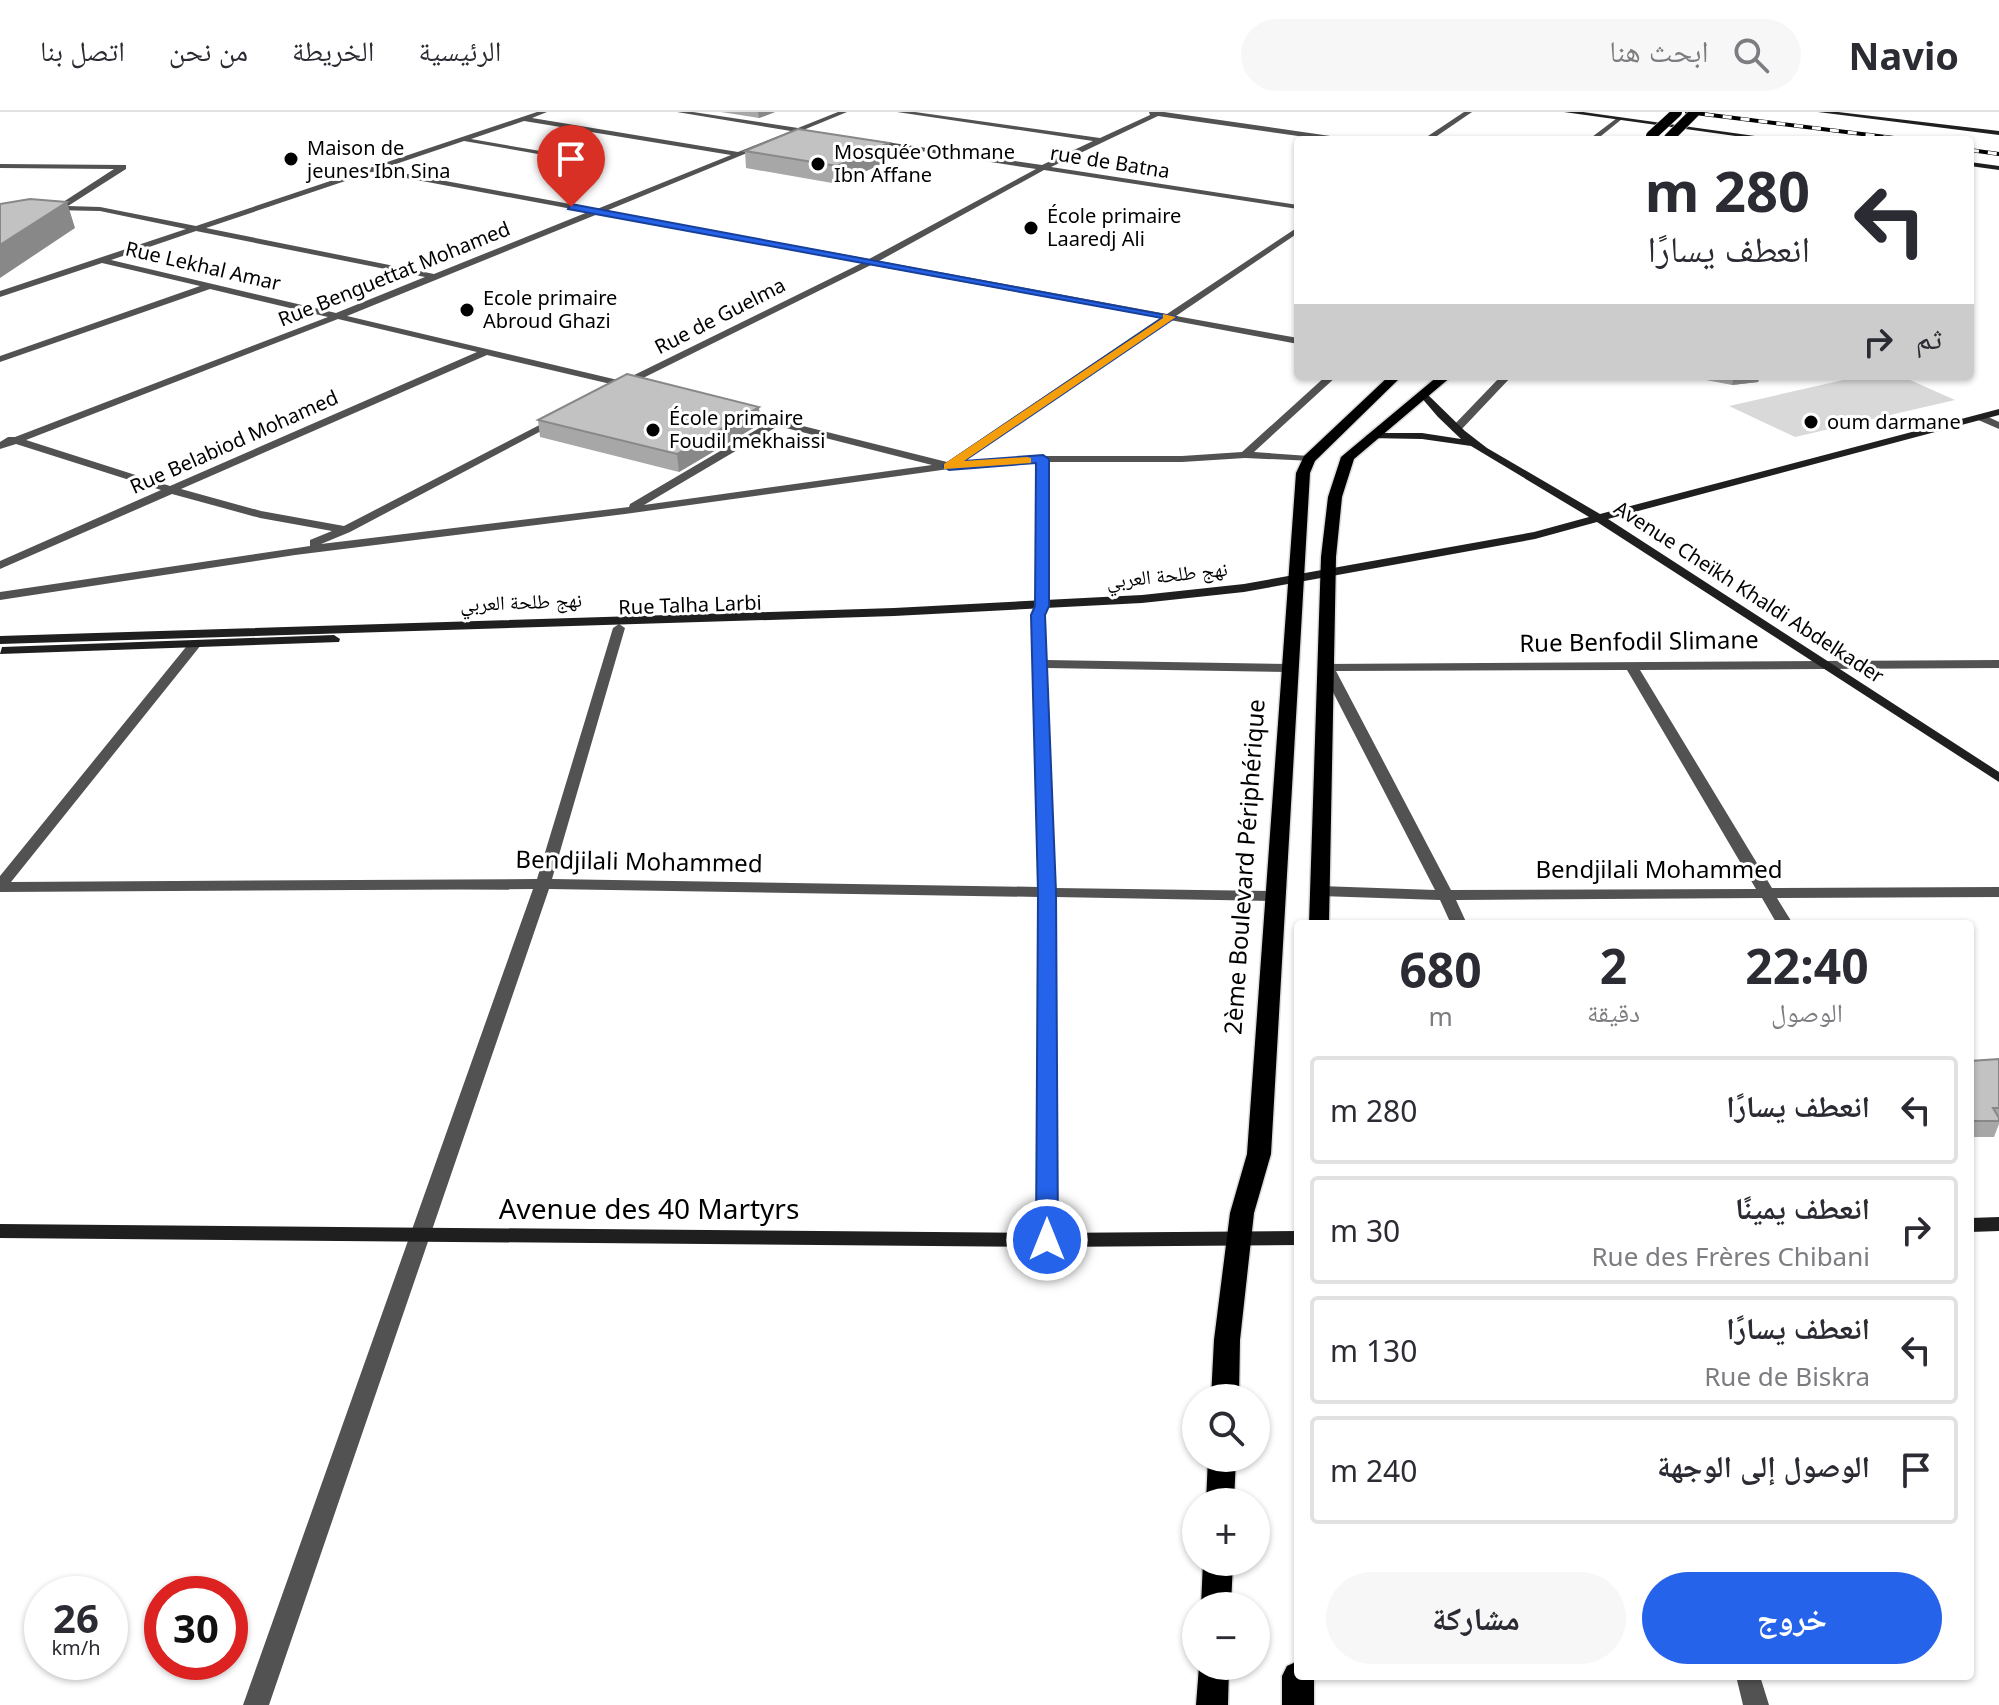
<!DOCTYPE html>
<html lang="ar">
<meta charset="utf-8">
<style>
:root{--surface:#fff;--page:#f7f7f7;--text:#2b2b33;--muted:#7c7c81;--line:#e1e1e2;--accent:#2563eb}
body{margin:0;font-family:"Noto Sans","Noto Naskh Arabic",sans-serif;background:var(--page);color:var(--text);direction:rtl;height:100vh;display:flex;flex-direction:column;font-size:30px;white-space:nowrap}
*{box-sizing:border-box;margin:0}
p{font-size:26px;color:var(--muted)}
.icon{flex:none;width:44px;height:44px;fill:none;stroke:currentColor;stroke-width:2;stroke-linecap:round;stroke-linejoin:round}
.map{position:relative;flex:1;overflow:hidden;direction:ltr}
.details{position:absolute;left:1294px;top:808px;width:680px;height:760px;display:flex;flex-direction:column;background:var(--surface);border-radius:8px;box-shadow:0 2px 6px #0004;direction:rtl}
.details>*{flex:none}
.banner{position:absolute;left:1294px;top:24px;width:680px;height:244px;border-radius:8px;box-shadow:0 2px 6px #0004;direction:rtl;background:#fff;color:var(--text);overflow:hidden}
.fabs{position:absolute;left:1182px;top:1272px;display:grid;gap:16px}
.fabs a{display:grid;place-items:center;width:88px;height:88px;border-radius:50%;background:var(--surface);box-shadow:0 2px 6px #0004;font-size:40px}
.speed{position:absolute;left:24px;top:1464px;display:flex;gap:16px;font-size:40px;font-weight:700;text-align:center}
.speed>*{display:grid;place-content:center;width:104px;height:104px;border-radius:50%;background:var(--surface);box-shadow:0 2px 6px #0004;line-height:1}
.speed small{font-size:20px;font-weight:400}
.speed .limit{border:12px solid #d22;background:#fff;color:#111}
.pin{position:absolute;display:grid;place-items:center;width:68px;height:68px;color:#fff;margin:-82px -34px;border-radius:50% 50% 50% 0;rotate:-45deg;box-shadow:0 0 8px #0007}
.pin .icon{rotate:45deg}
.me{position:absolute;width:88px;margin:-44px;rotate:0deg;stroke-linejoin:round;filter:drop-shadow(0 0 6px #0008)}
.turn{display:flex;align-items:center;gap:28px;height:168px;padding:0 32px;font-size:36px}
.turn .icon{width:104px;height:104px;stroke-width:2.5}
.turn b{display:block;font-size:56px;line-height:68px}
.then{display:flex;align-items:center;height:76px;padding:0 32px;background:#0003;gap:16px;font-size:30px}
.eta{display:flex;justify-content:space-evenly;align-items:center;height:136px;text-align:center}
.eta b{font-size:48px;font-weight:700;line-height:56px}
.action{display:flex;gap:16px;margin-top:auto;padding:16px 32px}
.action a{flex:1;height:92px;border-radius:48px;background:var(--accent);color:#fff;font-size:32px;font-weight:700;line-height:92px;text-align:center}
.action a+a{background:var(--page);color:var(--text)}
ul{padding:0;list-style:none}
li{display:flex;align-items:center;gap:24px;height:108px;margin:0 16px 12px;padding:0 16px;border:4px solid var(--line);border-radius:8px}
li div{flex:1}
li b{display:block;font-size:30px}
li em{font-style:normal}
header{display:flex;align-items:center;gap:48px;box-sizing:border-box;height:112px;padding:0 40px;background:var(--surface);border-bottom:2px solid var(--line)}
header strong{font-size:38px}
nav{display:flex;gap:44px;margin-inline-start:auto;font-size:28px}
.search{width:560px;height:72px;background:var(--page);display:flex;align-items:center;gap:20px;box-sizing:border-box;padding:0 28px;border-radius:44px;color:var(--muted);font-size:30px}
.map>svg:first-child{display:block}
</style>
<header>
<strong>Navio</strong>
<div class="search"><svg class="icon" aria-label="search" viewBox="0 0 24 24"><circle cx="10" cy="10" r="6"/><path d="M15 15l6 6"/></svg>ابحث هنا</div>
<nav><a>الرئيسية</a><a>الخريطة</a><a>من نحن</a><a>اتصل بنا</a></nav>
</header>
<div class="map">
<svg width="1999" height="1593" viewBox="0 0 1999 1593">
<rect width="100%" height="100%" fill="#fff"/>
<path fill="#d9d9d9" d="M 1861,264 L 1901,264 L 1955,288 L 1795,325 L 1729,294 Z"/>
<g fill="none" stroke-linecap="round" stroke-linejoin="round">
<g stroke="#dbdbdb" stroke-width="3">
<path id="primary" d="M 1389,264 L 1402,264 L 1315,349 L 1310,361 L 1271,1042 L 1254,1101 L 1240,1228 L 1239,1286 L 1211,1286 L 1214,1228 L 1230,1101 L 1247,1042 L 1296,361 L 1304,344 Z
M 1438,264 L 1452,264 L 1354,347 L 1342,385 L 1336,445 L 1329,812 L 1309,812 L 1321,445 L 1328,385 L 1341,345 Z
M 1208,1346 L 1236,1346 L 1234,1390 L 1206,1390 Z
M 1203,1450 L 1233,1450 L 1231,1494 L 1201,1494 Z
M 1298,1549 L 1298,1564 L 1314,1564 L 1314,1593 L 1282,1593 L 1282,1564 L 1287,1554 Z
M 1199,1554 L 1229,1554 L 1228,1593 L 1196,1593 Z"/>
</g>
<path fill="#525252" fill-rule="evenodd" d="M 537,0 L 547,0 L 532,6 L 738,40 L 791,19 L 677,0 L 693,0 L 798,16 L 838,0 L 847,0 L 606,99 L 869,147 L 1036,57 L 869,31 L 866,27 L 1042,53 L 1093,29 L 897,0 L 915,0 L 1100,26 L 1150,3 L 1149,0 L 1164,0 L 1344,26 L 1326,28 L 1158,4 L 1051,55 L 1298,93 L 1298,97 L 1044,58 L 879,149 L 1167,202 L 1298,115 L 1298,121 L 1176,204 L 1298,226 L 1298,232 L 1170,208 L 962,350 L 1043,344 L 1182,344 L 1242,340 L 1326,264 L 1337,264 L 1254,340 L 1309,344 L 1313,345 L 1313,349 L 1245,346 L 1182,350 L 1048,350 L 1048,494 L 1044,503 L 1046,548 L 1290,552 L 1297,556 L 1290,560 L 1046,556 L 1055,776 L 1276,779 L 1284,784 L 1276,789 L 1055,785 L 1057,1128 L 1054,1133 L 1047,1135 L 1040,1133 L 1037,1128 L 1039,785 L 549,777 L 269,1593 L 243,1593 L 533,777 L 0,780 L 0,764 L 190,530 L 200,530 L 201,533 L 11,770 L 537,767 L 613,516 L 619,512 L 625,516 L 552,767 L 1039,775 L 1032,503 L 1036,494 L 1038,351 L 949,357 L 625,402 L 295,443 L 0,488 L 0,480 L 310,434 L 310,428 L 332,419 L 260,406 L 172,382 L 0,457 L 0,449 L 161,378 L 16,332 L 0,337 L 0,330 L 8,325 L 15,325 L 328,205 L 210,177 L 0,250 L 0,244 L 200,174 L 102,151 L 0,185 L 0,179 L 186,117 L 100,99 L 50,98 L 46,96 L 57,94 L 114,57 L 0,56 L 0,52 L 126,53 L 126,57 L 68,94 L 100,95 L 196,114 ZM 524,9 L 731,43 L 597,97 L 381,57 L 464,29 L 555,45 L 552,41 L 471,27 ZM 372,60 L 374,60 L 588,100 L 434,162 L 206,116 ZM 598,102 L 862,151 L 622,269 L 347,204 ZM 196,119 L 425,165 L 336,201 L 111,148 ZM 871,153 L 1160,206 L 947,350 L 739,298 L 734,301 L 735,303 L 768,311 L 630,392 L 629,395 L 321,432 L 350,420 L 562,308 L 553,306 L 344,414 L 261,399 L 181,377 L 487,243 L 615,273 L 620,277 L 635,276 L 636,274 L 633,271 ZM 338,207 L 477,240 L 170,374 L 26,328 ZM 778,314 L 932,353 L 644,393 Z
M 1464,0 L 1472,0 L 1431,28 L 1422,28 Z
M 1617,6 L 1622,7 L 1596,28 L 1588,28 Z
M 1501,264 L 1512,264 L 1460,319 L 1452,319 L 1452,315 Z
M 1976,303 L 1984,303 L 1999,310 L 1999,317 L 1976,307 Z
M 1999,548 L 1999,556 L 1640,558 L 1772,776 L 1999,775 L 1999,785 L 1777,786 L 1793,812 L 1777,812 L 1762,786 L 1456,788 L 1467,812 L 1451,812 L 1440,788 L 1320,784 L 1312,779 L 1320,774 L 1435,778 L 1320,555 L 1322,552 ZM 1627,558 L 1756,777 L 1451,778 L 1336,559 Z
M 1736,1564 L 1760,1564 L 1769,1593 L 1743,1593 Z"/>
<path fill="#1f1f1f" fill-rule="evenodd" d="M 1564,0 L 1583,0 L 1784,28 L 1764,28 Z
M 1818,0 L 1838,0 L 1999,19 L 1999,23 Z
M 1970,50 L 1999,54 L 1999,58 L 1970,54 Z
M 1424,279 L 1465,319 L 1487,336 L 1600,402 L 1999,297 L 1999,303 L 1608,407 L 1999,660 L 1999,670 L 1597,410 L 1535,427 L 1244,480 L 1142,491 L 894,504 L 0,532 L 0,524 L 894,496 L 1142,483 L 1244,472 L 1534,420 L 1589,405 L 1471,334 L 1422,327 L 1367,326 L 1366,324 L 1371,321 L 1422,321 L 1461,327 L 1438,305 L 1420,284 L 1419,282 Z
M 334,523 L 340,527 L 339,530 L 0,542 L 2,535 Z
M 1999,1105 L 1999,1119 L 1970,1120 L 1970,1106 Z
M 0,1112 L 1047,1121 L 1298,1119 L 1298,1133 L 1047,1135 L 0,1126 Z"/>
<use href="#primary" fill="#000" fill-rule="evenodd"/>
<g stroke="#000" stroke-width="4">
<path id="rail" d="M 1687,0 L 1910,28
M 1970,38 L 1999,42"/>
</g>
<use href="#rail" stroke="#fff" stroke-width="3" stroke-dasharray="9" stroke-linecap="butt"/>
<g stroke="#dbdbdb" stroke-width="11" stroke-linecap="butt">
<path id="primary-bridge" d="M 1651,24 L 1677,0
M 1669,26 L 1695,0"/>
</g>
<use href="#primary-bridge" stroke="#000" stroke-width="10"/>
</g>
<path fill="#a7a7a7" d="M 721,0 L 775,0 L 759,6 Z
M 745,39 L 890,48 L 838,72 L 746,56 Z
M 1702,264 L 1760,264 L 1758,270 L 1732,273 L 1701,267 Z
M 759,295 L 760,312 L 679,360 L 540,325 L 538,308 Z
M 1999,947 L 1999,1012 L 1994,1025 L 1970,1025 L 1970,949 Z"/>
<path fill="#888" d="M 758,0 L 775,0 L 759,6 Z
M 889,31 L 890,48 L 838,72 L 837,54 Z
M 67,90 L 75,116 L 0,166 L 0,133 Z
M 1734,264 L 1760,264 L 1758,270 L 1732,273 Z
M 759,295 L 760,312 L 679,360 L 677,342 Z"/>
<path fill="#c2c2c2" stroke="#888" stroke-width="2" d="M 798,17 L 889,31 L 837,54 L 745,39 Z
M 30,87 L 67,90 L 0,133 L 0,92 Z
M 627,262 L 759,295 L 677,342 L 538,308 Z
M 1999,947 L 1999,996 L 1993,996 L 1999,1006 L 1999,1009 L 1970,1009 L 1970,949 Z"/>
<path fill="#2563eb" stroke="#184099" stroke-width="2" d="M 571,92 L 1176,205 L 964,349 L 1043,343 L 1049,347 L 1049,494 L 1045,503 L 1056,780 L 1058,1128 L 1055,1134 L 1047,1136 L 1039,1134 L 1036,1128 L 1038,780 L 1031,503 L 1035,494 L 1036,351 L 949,358 L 943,354 L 1162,206 L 568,97 Z"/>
<path fill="#f59e0b" d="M 1163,202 L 1176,205 L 964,349 L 1027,345 L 1031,346 L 1031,351 L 944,357 L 944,352 L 1163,206 Z"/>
<g fill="#000" stroke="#fff" stroke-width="3">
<circle cx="291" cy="47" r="8"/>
<circle cx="818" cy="52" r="8"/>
<circle cx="1031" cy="116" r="8"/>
<circle cx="467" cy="198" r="8"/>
<circle cx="1811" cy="310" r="8"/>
<circle cx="653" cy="318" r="8"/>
</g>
<g text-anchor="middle" stroke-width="6" stroke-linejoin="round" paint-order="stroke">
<g font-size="20" fill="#000" stroke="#fff" text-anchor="start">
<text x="307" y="43">Maison de<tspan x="307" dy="23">jeunes Ibn Sina</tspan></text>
<text x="834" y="47">Mosquée Othmane<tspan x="834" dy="23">Ibn Affane</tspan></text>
<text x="1047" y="111">École primaire<tspan x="1047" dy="23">Laaredj Ali</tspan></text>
<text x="483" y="193">Ecole primaire<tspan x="483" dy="23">Abroud Ghazi</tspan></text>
<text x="669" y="313">École primaire<tspan x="669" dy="23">Foudil mekhaissi</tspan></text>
<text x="1827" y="317">oum darmane</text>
</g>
<g font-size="20" fill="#000" stroke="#fff">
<text transform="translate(1110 50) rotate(9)" y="7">rue de Batna</text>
<text transform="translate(203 154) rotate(13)" y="7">Rue Lekhal Amar</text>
<text transform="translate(394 162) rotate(-22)" y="7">Rue Benguettat Mohamed</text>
<text transform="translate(720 204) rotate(-27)" y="7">Rue de Guelma</text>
<text transform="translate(234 330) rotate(-24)" y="7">Rue Belabiod Mohamed</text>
<text transform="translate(1167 463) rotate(-6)" y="7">نهج طلحة العربي</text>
<text transform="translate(1749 480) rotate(33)" y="7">Avenue Cheïkh Khaldi Abdelkader</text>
<text transform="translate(521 490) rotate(-2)" y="7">نهج طلحة العربي</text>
<text transform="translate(690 493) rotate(-2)" y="7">Rue Talha Larbi</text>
</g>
<g font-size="24" fill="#000" stroke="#fff">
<text transform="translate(1639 530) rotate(-1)" y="8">Rue Benfodil Slimane</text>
<text transform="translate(639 750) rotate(1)" y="8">Bendjilali Mohammed</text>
<text transform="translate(1245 755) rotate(-86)" y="8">2ème Boulevard Périphérique</text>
<text x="1659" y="766">Bendjilali Mohammed</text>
</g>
<g font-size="28" fill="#000" stroke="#fff">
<text x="649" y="1107">Avenue des 40 Martyrs</text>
</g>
</g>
</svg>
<div class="fabs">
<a><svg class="icon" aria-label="search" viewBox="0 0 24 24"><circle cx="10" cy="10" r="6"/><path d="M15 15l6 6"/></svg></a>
<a>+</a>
<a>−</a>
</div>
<div class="speed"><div>26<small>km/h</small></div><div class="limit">30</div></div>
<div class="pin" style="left:571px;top:95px;background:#d93025"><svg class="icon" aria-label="arrive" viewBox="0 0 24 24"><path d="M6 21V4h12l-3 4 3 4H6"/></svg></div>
<svg class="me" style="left:1047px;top:1128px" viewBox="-20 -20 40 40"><circle r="17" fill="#2563eb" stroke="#fff" stroke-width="3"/><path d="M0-11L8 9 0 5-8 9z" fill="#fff"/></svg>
<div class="banner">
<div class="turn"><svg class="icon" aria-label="left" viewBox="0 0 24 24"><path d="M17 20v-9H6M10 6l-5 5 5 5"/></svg><div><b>280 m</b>انعطف يسارًا</div></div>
<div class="then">ثم<svg class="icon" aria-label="right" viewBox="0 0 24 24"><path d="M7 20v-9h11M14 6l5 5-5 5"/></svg></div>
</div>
<section class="details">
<div class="eta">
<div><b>22:40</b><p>الوصول</p></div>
<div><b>2</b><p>دقيقة</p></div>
<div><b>680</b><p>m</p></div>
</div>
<ul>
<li><svg class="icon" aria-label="left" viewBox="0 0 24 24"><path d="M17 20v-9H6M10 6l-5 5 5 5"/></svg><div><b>انعطف يسارًا</b></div><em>280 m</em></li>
<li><svg class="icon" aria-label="right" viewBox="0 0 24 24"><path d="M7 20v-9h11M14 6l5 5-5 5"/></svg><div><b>انعطف يمينًا</b><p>Rue des Frères Chibani</p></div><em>30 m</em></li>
<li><svg class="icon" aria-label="left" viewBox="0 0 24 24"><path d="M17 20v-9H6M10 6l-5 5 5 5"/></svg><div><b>انعطف يسارًا</b><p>Rue de Biskra</p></div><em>130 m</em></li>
<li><svg class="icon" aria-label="arrive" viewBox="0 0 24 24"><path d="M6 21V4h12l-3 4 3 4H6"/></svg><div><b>الوصول إلى الوجهة</b></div><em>240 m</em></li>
</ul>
<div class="action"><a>خروج</a><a>مشاركة</a></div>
</section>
</div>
